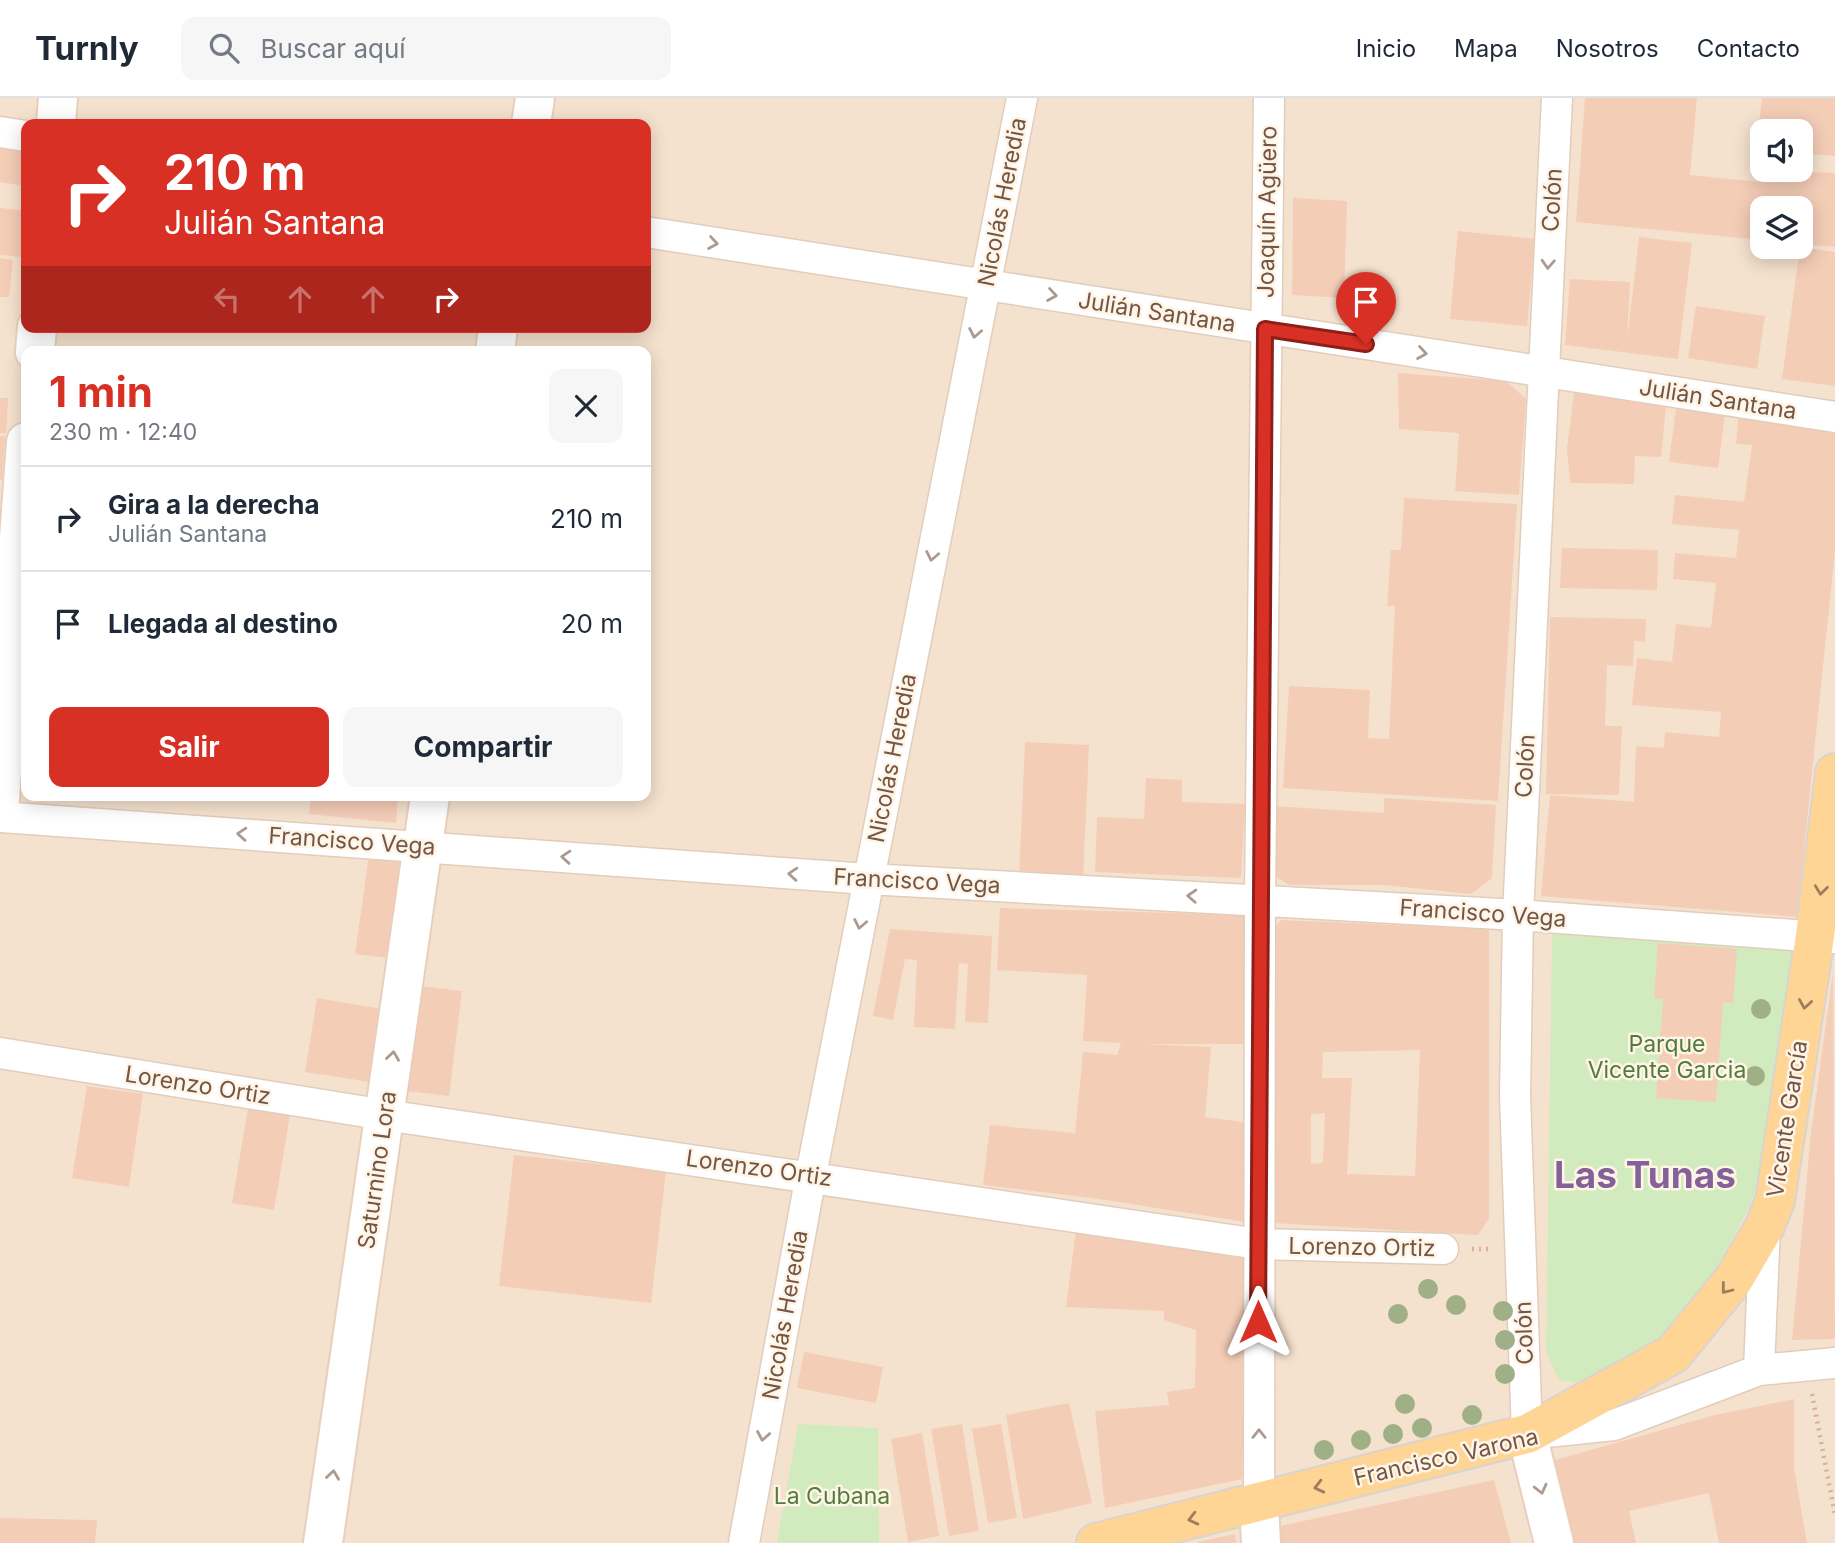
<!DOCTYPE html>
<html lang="es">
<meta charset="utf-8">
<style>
:root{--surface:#fff;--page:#f6f6f7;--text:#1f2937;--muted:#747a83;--line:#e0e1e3;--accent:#d93025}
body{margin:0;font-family:Inter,sans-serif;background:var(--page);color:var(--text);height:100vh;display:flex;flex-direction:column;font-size:26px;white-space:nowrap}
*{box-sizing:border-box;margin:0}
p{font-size:23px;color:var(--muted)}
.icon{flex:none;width:38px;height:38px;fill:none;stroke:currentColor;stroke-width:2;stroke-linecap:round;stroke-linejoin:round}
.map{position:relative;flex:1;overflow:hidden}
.side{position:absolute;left:21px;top:248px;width:630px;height:455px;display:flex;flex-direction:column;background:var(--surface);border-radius:14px;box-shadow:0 4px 18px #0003}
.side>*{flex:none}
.top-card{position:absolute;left:21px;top:21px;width:630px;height:214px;border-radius:14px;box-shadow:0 4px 18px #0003;background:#d93025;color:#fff;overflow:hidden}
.fabs{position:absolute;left:1750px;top:21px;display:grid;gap:14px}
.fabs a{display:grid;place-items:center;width:63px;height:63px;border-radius:14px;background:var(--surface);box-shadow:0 4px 18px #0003;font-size:35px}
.pin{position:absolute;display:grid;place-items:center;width:60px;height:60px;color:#fff;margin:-72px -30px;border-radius:50% 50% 50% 0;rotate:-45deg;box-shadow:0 0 7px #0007}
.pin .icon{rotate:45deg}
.me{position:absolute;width:77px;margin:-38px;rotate:0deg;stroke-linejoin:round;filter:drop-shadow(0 0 5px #0008)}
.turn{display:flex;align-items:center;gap:24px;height:147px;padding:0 28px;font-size:32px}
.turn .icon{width:91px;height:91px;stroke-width:2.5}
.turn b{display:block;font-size:49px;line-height:60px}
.lanes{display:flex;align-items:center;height:66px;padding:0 28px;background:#0003;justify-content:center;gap:35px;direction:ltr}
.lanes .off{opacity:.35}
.round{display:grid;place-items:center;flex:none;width:74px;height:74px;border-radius:14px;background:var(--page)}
.overview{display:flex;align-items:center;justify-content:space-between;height:119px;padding:0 28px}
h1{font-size:42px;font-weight:700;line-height:52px;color:var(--accent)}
.primary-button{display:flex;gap:14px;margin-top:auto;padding:14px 28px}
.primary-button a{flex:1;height:80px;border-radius:14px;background:var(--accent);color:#fff;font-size:28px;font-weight:700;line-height:80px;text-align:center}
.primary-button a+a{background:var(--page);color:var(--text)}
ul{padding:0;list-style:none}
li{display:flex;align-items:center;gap:21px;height:105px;padding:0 28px;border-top:2px solid var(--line)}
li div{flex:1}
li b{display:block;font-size:26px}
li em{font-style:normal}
header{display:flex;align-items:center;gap:42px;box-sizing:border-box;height:98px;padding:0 35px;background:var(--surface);border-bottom:2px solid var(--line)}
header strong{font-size:33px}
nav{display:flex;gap:38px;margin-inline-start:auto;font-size:24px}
.search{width:490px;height:63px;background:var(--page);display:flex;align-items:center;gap:18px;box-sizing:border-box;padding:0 24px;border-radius:14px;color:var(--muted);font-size:26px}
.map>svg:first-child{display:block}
</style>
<header>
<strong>Turnly</strong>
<div class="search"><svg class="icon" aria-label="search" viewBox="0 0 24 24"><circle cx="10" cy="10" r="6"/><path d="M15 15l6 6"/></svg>Buscar aquí</div>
<nav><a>Inicio</a><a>Mapa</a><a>Nosotros</a><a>Contacto</a></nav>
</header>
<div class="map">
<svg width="1835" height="1445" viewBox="0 0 1835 1445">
<rect width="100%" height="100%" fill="#fdf1e0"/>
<path fill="#f5e2ce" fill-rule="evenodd" d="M 0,0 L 1835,0 L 1835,1445 L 0,1445 ZM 26,26 L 646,26 L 646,229 L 26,229 ZM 1762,33 L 1801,33 L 1801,72 L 1762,72 ZM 1762,110 L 1801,110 L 1801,149 L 1762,149 ZM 26,254 L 646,254 L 646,698 L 26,698 Z"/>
<path fill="#d2ebbe" d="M 1552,836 L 1798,852 L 1773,1047 L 1749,1110 L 1714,1175 L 1660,1240 L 1578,1285 L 1559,1282 L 1546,1255 Z
M 798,1326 L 878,1330 L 879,1445 L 777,1445 Z"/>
<path fill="#f4cdb7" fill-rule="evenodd" d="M 1585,0 L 1697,0 L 1690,77 L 1759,84 L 1760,72 L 1835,75 L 1835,149 L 1801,146 L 1801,110 L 1762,110 L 1762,142 L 1576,124 Z
M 1762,0 L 1835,0 L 1835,58 L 1801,55 L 1801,33 L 1762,33 L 1762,51 L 1756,51 Z
M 0,36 L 26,40 L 26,88 L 0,84 Z
M 1293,100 L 1347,103 L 1344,200 L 1292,197 Z
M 0,110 L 26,113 L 22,159 L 0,157 Z
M 1458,133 L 1535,141 L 1527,228 L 1450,221 Z
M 1639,139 L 1692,145 L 1678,261 L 1565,247 L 1570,181 L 1630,184 L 1627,243 Z
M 1800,149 L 1835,154 L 1835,288 L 1782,281 Z
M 0,160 L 13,162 L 9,199 L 0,199 Z
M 1696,208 L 1765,218 L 1757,271 L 1688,260 Z
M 1398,275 L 1506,283 L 1526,301 L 1519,397 L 1455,393 L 1459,335 L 1399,331 Z
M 1574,295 L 1666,308 L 1661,359 L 1635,358 L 1634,386 L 1570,385 L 1567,350 Z
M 0,300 L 8,300 L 6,335 L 0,335 Z
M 1676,310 L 1725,317 L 1718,370 L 1669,364 Z
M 1739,312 L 1835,328 L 1835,453 L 1797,819 L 1541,798 L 1550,697 L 1634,704 L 1636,648 L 1664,650 L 1665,634 L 1719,639 L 1721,614 L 1632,607 L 1637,560 L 1672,564 L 1676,526 L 1711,530 L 1716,485 L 1673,481 L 1675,455 L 1736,460 L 1739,432 L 1672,426 L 1675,397 L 1744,404 L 1752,347 L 1736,346 Z
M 0,338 L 5,338 L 2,382 L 0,382 Z
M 1404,400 L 1517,406 L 1498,703 L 1283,690 L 1289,588 L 1370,592 L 1368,640 L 1389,641 L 1395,508 L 1387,508 L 1391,452 L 1401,452 Z
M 1562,450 L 1658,452 L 1657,492 L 1560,490 Z
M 1550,519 L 1646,521 L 1645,544 L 1634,543 L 1633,568 L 1607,567 L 1605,628 L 1622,628 L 1619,697 L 1546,696 Z
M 1025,644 L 1089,647 L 1083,781 L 1019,779 Z
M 1146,680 L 1182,682 L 1182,704 L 1245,706 L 1241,780 L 1095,774 L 1097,719 L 1144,721 Z
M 311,698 L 398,698 L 396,725 L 309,716 Z
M 1384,700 L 1496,707 L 1492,780 L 1471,796 L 1383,787 L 1289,787 L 1273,777 L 1273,708 L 1384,715 Z
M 369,757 L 411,763 L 397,861 L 355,856 Z
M 1000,810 L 1245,817 L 1244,946 L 1142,946 L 1211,949 L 1205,1019 L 1251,1025 L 1252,1125 L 1099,1101 L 983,1087 L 990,1027 L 1075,1035 L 1083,954 L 1117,957 L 1121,945 L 1083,943 L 1087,877 L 997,872 Z
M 1281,822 L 1489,831 L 1489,1120 L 1478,1137 L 1273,1125 L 1273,832 ZM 1420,952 L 1415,1078 L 1347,1076 L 1352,980 L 1322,980 L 1323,954 ZM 1325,1015 L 1323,1065 L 1311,1066 L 1311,1016 Z
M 890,831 L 992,838 L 988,925 L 965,924 L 968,866 L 959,865 L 955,931 L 914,929 L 917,862 L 905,861 L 893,922 L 873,918 Z
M 1658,845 L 1737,851 L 1733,905 L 1723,904 L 1716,1004 L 1656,1000 L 1663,901 L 1654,900 Z
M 1833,874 L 1835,1241 L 1792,1242 L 1811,1035 Z
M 420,888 L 462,893 L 449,998 L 407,993 Z
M 317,900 L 389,912 L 377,985 L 305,974 Z
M 87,988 L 143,996 L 129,1089 L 72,1080 Z
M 248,1010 L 290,1017 L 274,1112 L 232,1105 Z
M 514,1057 L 666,1073 L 651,1205 L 499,1188 Z
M 1076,1132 L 1248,1160 L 1242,1381 L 1105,1410 L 1095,1313 L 1169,1307 L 1167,1294 L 1195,1290 L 1196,1232 L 1164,1222 L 1164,1213 L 1066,1209 Z
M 804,1254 L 883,1269 L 876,1305 L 797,1290 Z
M 1794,1301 L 1794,1370 L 1807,1445 L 1719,1445 L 1709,1395 L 1629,1413 L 1636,1445 L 1574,1445 L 1552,1370 L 1555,1362 L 1715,1317 Z
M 1069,1305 L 1092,1405 L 1023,1421 L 1006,1317 Z
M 962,1326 L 979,1433 L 949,1438 L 931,1331 Z
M 1001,1326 L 1017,1420 L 988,1425 L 972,1331 Z
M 922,1335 L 939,1438 L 908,1444 L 891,1341 Z
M 1494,1382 L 1511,1445 L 1267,1445 L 1266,1431 Z
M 0,1420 L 97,1422 L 95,1445 L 0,1445 Z
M 1235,1436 L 1236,1445 L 1198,1445 L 1198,1444 Z"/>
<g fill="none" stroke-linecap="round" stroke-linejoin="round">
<g stroke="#e2cdbc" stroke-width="33">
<path id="street" d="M 1557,0 L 1518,817 L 1515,998 L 1527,1336 L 1614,1327 L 1759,1272 L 1835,1265
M 0,34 L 26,38
M 646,134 L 1835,319
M 0,719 L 868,781 L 1518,817 L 1835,840
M 0,955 L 385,1017 L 1258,1146 L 1443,1151
M 1759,1272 L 1765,1128
M 1259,1405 L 1260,801 L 1269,0
M 744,1445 L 811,1077 L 1022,0"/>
</g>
<g stroke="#e9cfbb" stroke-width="42">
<path id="secondary" d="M 56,26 L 58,0
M 531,26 L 535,0
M 35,254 L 37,229
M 495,254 L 498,229
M 0,701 L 26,344
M 1527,1336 L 1554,1445
M 1259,1405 L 1261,1445
M 323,1445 L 430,698"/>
</g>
<g stroke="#dbd3cf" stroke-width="42">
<path id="primary" d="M 1096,1445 L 1527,1336 L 1673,1256 L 1734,1181 L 1765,1128 L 1775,1103 L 1815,838 L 1835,675"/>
</g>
<path stroke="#d8b09a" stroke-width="4.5" stroke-dasharray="2 5" stroke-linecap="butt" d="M 1472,1151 L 1492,1151
M 1812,1296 L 1835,1417"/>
<use href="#street" stroke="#fff" stroke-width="30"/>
<use href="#secondary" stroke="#fff" stroke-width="38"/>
<use href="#primary" stroke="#ffd595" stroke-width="38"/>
</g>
<g fill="#9fb087">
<circle cx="1761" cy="911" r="10"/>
<circle cx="1755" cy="978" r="10"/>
<circle cx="1428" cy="1191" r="10"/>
<circle cx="1456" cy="1207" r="10"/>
<circle cx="1503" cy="1213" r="10"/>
<circle cx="1398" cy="1216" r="10"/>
<circle cx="1505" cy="1242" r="10"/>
<circle cx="1505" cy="1276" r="10"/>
<circle cx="1405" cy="1306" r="10"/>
<circle cx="1472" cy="1317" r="10"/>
<circle cx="1422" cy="1330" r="10"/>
<circle cx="1393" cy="1336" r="10"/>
<circle cx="1361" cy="1342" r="10"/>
<circle cx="1324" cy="1352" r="10"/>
</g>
<defs><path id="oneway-chevron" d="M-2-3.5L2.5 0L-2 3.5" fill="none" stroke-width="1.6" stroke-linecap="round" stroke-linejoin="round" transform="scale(1.75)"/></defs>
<g stroke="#ac9a90">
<use href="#oneway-chevron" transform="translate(713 145) rotate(9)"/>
<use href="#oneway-chevron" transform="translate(1548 166) rotate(93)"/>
<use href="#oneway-chevron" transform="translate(1052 197) rotate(9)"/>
<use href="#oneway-chevron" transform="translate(975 235) rotate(101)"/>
<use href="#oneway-chevron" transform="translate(1422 255) rotate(9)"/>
<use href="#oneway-chevron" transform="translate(932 458) rotate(101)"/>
<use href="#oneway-chevron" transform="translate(242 736) rotate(-176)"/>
<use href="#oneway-chevron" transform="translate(566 759) rotate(-176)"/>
<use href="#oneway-chevron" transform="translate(793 776) rotate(-176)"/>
<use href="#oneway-chevron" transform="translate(1192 798) rotate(-177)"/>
<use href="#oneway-chevron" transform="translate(860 826) rotate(101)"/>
<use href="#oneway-chevron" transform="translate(393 958) rotate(-82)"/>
<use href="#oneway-chevron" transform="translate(1259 1336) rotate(-90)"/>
<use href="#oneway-chevron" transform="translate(763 1338) rotate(100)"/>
<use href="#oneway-chevron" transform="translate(333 1377) rotate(-82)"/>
<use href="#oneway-chevron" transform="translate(1541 1391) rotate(76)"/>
</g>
<g stroke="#9e7c5e">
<use href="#oneway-chevron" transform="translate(1821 792) rotate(97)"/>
<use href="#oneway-chevron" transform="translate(1805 906) rotate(99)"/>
<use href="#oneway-chevron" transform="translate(1726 1191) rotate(128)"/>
<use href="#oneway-chevron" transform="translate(1319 1389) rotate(166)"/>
<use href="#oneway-chevron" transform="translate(1193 1421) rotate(166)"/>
</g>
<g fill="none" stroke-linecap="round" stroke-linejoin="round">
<g stroke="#8d1f18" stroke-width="18">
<path id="route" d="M 1258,1224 L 1265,231 L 1366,246"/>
</g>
<use href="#route" stroke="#d93025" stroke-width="12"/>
</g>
<g text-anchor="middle" stroke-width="5" stroke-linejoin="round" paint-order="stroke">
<g font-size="23" fill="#755646" stroke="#fff5e7">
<text transform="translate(1552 102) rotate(-87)" y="8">Colón</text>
<text transform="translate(1002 104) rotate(-79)" y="8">Nicolás Heredia</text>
<text transform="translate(1267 114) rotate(-89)" y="8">Joaquín Agüero</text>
<text transform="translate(1157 214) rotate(9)" y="8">Julián Santana</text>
<text transform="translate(1718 301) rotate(9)" y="8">Julián Santana</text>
<text transform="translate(892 660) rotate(-79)" y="8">Nicolás Heredia</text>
<text transform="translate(1525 668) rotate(-87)" y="8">Colón</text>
<text transform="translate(352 743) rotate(4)" y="8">Francisco Vega</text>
<text transform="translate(917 783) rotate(3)" y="8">Francisco Vega</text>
<text transform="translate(1483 815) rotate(4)" y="8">Francisco Vega</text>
<text transform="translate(198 987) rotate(9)" y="8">Lorenzo Ortiz</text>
<text transform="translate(1787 1021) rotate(-81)" y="8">Vicente García</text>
<text transform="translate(759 1070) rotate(8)" y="8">Lorenzo Ortiz</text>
<text transform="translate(377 1072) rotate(-82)" y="8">Saturnino Lora</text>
<text transform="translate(1362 1149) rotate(1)" y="8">Lorenzo Ortiz</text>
<text transform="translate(785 1217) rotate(-80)" y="8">Nicolás Heredia</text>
<text transform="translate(1524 1235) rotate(-92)" y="8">Colón</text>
<text transform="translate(1446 1359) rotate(-13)" y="8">Francisco Varona</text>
</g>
<g font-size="23" fill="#527b3e" stroke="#fff5e7">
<text x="1667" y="954">Parque<tspan x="1667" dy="26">Vicente Garcia</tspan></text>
<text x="832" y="1406">La Cubana</text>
</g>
<g font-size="37" font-weight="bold" fill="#856199" stroke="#fff5e7">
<text x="1645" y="1090">Las Tunas</text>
</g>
</g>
</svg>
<div class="fabs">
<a><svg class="icon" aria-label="sound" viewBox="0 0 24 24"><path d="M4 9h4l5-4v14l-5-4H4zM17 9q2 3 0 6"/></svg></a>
<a><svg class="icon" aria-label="layers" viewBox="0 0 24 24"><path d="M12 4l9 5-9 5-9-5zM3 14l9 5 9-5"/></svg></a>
</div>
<div class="pin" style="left:1366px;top:246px;background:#d93025"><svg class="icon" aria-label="arrive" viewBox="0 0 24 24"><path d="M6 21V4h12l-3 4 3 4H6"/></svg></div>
<svg class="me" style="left:1258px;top:1224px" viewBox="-20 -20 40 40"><path d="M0-17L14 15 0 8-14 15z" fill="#d93025" stroke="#fff" stroke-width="4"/></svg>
<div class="top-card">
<div class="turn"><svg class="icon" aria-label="right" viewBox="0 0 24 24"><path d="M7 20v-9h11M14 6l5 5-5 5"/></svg><div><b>210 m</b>Julián Santana</div></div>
<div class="lanes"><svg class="icon off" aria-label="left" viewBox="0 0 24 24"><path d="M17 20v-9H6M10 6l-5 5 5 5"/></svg><svg class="icon off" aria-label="ahead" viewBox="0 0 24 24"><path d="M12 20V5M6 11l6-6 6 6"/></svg><svg class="icon off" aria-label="ahead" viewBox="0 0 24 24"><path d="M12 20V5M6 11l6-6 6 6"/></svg><svg class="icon" aria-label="right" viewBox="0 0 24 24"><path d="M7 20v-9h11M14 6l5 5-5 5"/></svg></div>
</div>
<section class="side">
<div class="overview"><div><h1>1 min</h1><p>230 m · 12:40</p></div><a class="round"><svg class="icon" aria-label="close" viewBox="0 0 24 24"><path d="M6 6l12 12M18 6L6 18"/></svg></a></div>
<ul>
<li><svg class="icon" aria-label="right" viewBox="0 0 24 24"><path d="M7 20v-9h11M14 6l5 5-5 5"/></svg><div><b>Gira a la derecha</b><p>Julián Santana</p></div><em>210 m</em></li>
<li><svg class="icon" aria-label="arrive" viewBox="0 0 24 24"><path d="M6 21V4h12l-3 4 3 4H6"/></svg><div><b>Llegada al destino</b></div><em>20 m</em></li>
</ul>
<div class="primary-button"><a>Salir</a><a>Compartir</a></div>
</section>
</div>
